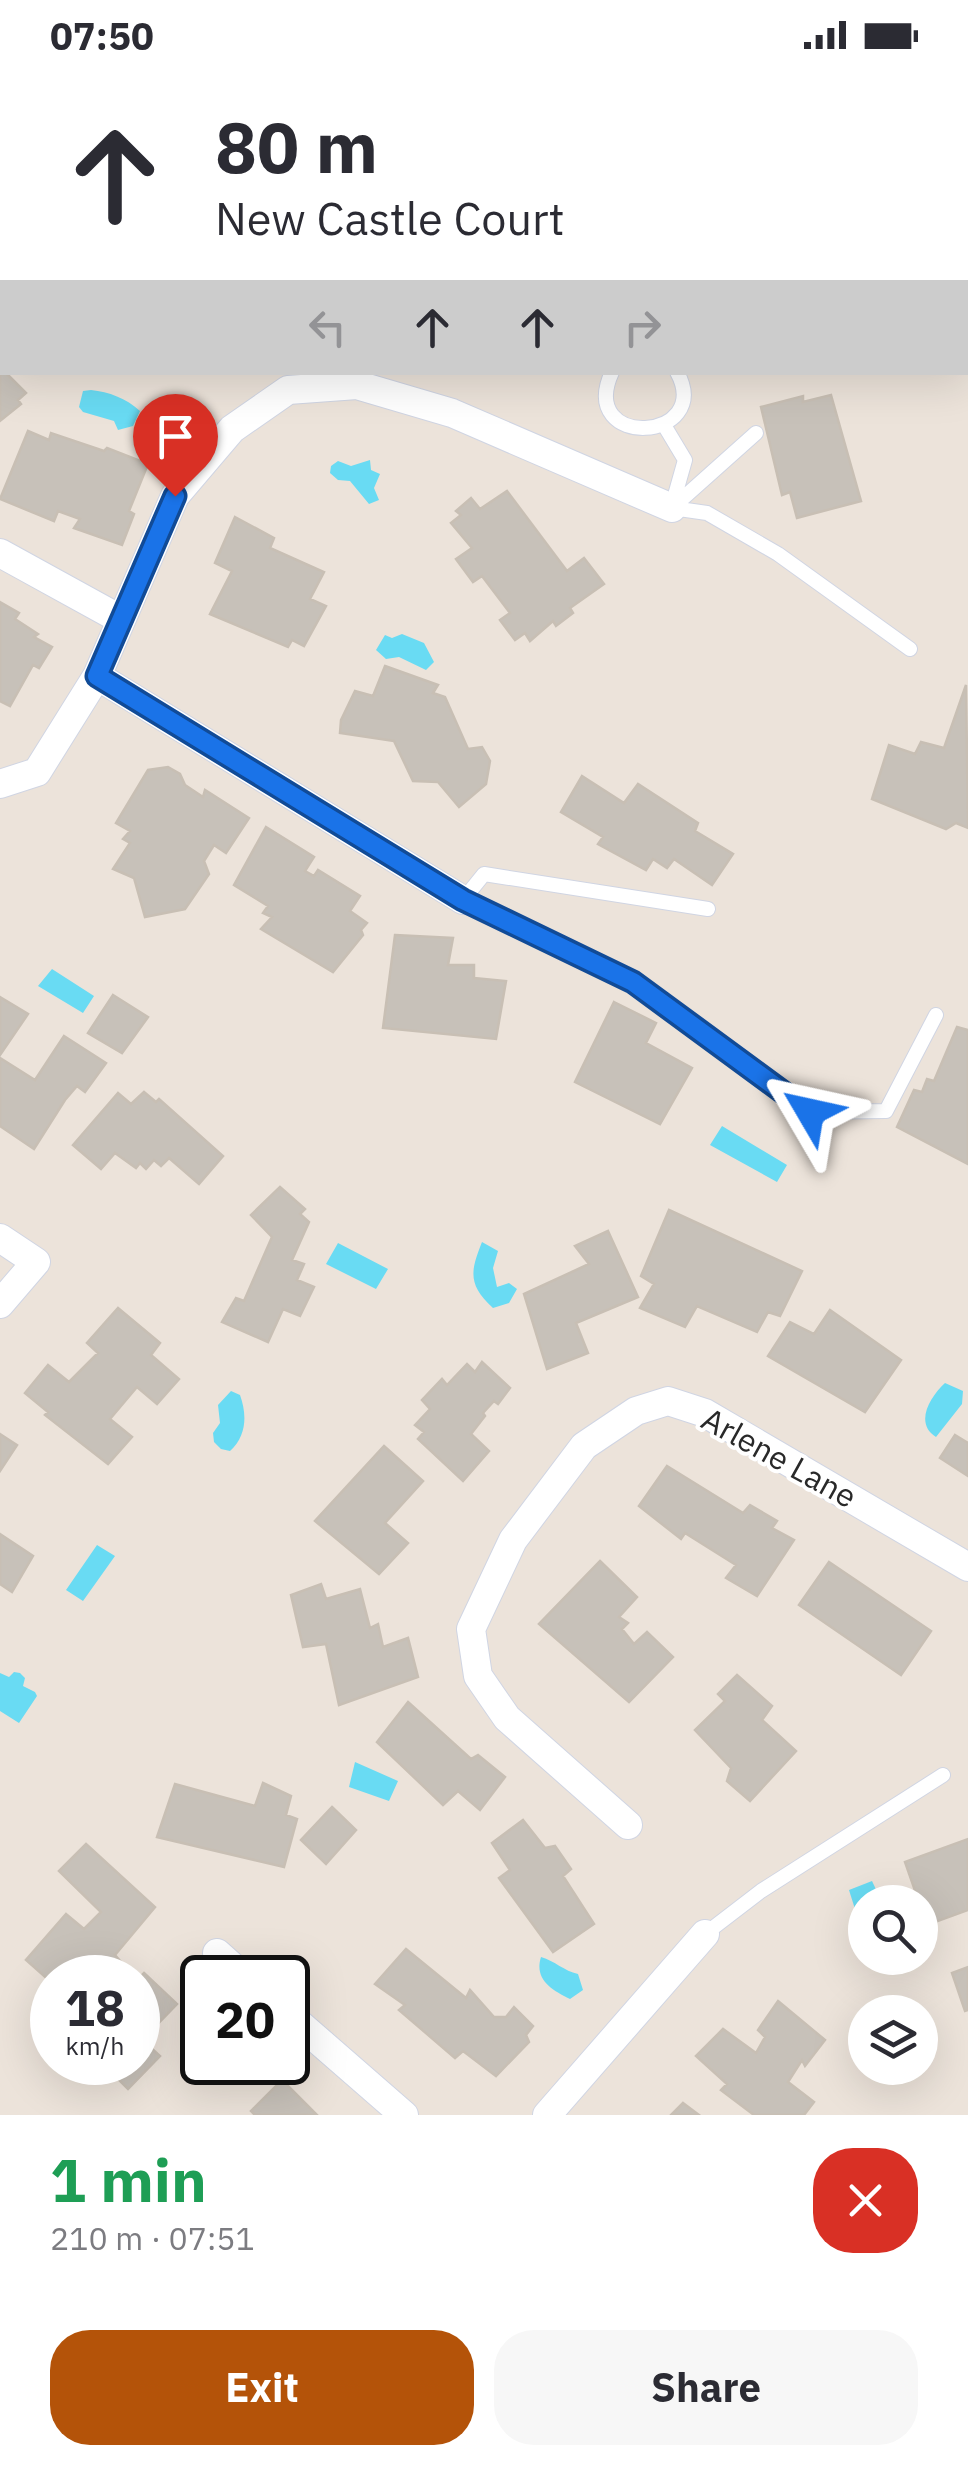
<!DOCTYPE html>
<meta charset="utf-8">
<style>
:root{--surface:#fff;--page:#f7f7f7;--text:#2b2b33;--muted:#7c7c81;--accent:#b45309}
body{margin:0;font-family:"IBM Plex Sans",sans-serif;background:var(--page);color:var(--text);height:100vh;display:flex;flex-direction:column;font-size:38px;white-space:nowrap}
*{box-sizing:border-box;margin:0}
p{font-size:32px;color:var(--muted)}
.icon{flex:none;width:55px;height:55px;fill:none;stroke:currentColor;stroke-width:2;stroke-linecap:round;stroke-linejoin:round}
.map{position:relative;height:2045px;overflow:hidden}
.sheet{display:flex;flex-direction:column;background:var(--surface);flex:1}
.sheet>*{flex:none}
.hud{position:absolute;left:0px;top:0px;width:970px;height:305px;box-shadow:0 10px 40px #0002;background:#fff;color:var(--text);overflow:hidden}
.buttons{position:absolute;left:848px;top:1815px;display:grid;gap:20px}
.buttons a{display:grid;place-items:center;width:90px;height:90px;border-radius:50%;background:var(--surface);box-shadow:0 10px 40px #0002;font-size:50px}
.speed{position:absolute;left:30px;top:1885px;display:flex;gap:20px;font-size:50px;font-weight:700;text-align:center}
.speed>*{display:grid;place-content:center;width:130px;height:130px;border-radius:50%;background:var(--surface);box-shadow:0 10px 40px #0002;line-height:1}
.speed small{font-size:25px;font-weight:400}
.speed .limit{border:5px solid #111;border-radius:15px;background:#fff;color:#111}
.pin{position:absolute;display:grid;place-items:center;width:85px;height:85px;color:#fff;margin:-102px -42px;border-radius:50% 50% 50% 0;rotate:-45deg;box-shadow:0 0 10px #0007}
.pin .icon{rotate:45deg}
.me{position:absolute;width:110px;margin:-55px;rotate:306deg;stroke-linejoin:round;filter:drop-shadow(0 0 8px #0008)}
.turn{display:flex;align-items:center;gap:35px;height:210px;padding:0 50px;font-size:45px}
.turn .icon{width:130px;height:130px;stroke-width:2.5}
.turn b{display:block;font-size:70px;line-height:85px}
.lanes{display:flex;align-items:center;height:95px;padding:0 50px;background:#0003;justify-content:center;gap:50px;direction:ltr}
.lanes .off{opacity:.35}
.round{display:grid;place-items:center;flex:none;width:105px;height:105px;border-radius:40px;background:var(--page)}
.head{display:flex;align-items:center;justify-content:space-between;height:170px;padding:0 50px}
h1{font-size:60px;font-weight:700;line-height:75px;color:#1e9e55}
.button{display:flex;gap:20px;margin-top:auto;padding:20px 50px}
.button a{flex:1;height:115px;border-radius:40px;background:var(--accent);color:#fff;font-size:40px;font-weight:700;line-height:115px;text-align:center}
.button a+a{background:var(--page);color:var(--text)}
.status{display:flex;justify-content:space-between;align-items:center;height:70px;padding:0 50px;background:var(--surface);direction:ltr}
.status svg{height:28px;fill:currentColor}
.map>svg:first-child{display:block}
</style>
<div class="status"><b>07:50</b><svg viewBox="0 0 49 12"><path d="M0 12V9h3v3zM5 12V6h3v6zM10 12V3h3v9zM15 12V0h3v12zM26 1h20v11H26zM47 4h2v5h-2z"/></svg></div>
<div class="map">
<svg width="968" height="2045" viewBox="0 0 968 2045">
<rect width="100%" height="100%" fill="#ece3da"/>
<path fill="#69dbf3" d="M 91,320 C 109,322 126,328 140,341 L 133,356 L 118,360 L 114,351 L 83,342 L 79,337 L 83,321 Z
M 370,390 L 371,400 L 380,404 L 374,418 L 379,430 L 369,434 L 350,411 L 338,410 L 330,403 L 331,396 L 338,391 L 351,396 Z
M 402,564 L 424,573 L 434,592 L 426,600 L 399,587 L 386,589 L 376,580 L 385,565 L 392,568 Z
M 52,899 L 94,926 L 83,943 L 38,916 Z
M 722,1056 L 787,1095 L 777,1112 L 710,1075 Z
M 482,1172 L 498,1181 L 493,1198 L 497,1217 L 509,1213 L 517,1219 L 509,1233 L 493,1238 C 468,1215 470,1202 482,1172 Z
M 338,1173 L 388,1199 L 376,1219 L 326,1194 Z
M 945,1313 L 963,1321 L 962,1334 L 936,1367 C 914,1353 930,1327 945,1313 Z
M 231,1321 L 240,1325 C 247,1344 247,1366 230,1381 L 221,1379 L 214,1372 L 213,1363 L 220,1353 L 218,1335 Z
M 97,1475 L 115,1486 L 83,1531 L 66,1520 Z
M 14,1602 L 20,1603 L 25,1608 L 23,1616 L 35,1622 L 37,1626 L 19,1653 L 0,1641 L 0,1603 L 9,1607 Z
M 355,1692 L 398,1711 L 389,1731 L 349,1717 Z
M 872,1811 L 882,1832 L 865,1832 L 865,1871 L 849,1820 Z
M 541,1887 C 555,1891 564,1901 578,1904 L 583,1920 L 570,1929 C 551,1920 534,1909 541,1887 Z"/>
<path fill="#c7c1b9" stroke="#c8bfb4" stroke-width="2.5" d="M 797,0 L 889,0 L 795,2 Z
M 0,297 L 26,323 L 18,330 L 21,334 L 0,351 Z
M 831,325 L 861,431 L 797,448 L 790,422 L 782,425 L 761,337 L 803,326 L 803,332 Z
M 28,361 L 49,370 L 51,363 L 104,381 L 107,378 L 148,394 L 129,441 L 134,444 L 122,475 L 74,458 L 80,449 L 58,441 L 54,451 L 0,429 Z
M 507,421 L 567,501 L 584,488 L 604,514 L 570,538 L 573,543 L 556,556 L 553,551 L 530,571 L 525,563 L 515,570 L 500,550 L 510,543 L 482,506 L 473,512 L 456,489 L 472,478 L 451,453 L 461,445 L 456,441 L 471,428 L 480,439 Z
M 235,447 L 274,468 L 270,478 L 324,502 L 310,529 L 326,536 L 304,576 L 292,570 L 288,577 L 210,544 L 232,501 L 215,493 Z
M 0,532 L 19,543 L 15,549 L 38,564 L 34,567 L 52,577 L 39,598 L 33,595 L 10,636 L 0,631 Z
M 385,596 L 438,615 L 433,623 L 445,627 L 468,679 L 482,677 L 490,691 L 486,714 L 459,737 L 438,712 L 413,711 L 394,671 L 340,663 L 341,650 L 355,621 L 373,626 Z
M 966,615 L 968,758 L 956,753 L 946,759 L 872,729 L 889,675 L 915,684 L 921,672 L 944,678 Z
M 168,697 L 180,704 L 185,715 L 203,727 L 205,720 L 249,748 L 226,783 L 214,775 L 204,791 L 209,804 L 185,839 L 145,847 L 134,808 L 113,799 L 130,773 L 123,769 L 130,761 L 116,753 L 148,700 Z
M 582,706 L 624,733 L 638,714 L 698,753 L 695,761 L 733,784 L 712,815 L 674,789 L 667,798 L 653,789 L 646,800 L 598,774 L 603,767 L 561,742 Z
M 266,757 L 314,787 L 305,801 L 314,806 L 318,800 L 360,826 L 350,841 L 367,853 L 361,860 L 363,865 L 333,902 L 261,859 L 272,847 L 263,843 L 268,836 L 234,815 Z
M 395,865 L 453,868 L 448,895 L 474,895 L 474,908 L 506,911 L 496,969 L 383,958 Z
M 113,925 L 148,947 L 122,983 L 88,963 Z
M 0,927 L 28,944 L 0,985 Z
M 614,932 L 656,953 L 646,973 L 692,998 L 660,1054 L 575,1012 Z
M 957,957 L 968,960 L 968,1094 L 897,1057 L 914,1020 L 922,1022 L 927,1009 L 934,1011 Z
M 64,966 L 106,993 L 85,1022 L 77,1016 L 65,1030 L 34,1079 L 0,1056 L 0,988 L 35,1010 Z
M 144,1022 L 156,1032 L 159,1029 L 223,1086 L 199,1114 L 169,1088 L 161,1096 L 154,1090 L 146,1099 L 140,1093 L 136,1098 L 115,1083 L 101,1099 L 73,1075 L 118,1023 L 131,1034 Z
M 280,1117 L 305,1139 L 300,1144 L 309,1152 L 292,1190 L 304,1194 L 297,1210 L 314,1217 L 300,1246 L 283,1239 L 268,1272 L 222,1252 L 236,1228 L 244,1231 L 272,1167 L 251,1145 Z
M 669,1140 L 802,1201 L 780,1246 L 768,1242 L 757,1262 L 697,1236 L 685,1257 L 640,1238 L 654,1214 L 641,1206 Z
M 608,1161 L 638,1227 L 576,1253 L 588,1283 L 547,1299 L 524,1224 L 589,1194 L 575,1176 Z
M 118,1238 L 160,1273 L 151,1285 L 179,1309 L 157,1334 L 137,1317 L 110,1349 L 132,1367 L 108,1394 L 45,1345 L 48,1342 L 25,1323 L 48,1295 L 69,1312 L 98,1283 L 87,1273 Z
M 830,1240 L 901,1290 L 865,1342 L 768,1286 L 790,1252 L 814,1264 Z
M 482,1292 L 510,1318 L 498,1334 L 494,1331 L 483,1343 L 485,1346 L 471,1364 L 489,1381 L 463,1411 L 418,1369 L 424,1362 L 415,1355 L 430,1339 L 422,1330 L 442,1309 L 447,1315 L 467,1294 L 475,1302 Z
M 0,1364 L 17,1375 L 0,1401 Z
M 955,1365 L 968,1373 L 968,1406 L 940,1388 Z
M 384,1376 L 423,1411 L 385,1453 L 408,1473 L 379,1504 L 315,1451 Z
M 667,1396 L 743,1443 L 750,1435 L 777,1451 L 772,1458 L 794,1470 L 757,1526 L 726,1508 L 736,1495 L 685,1463 L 681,1469 L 639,1436 Z
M 0,1464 L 33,1486 L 12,1522 L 0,1514 Z
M 600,1491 L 637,1527 L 619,1547 L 628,1553 L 622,1559 L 634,1574 L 647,1562 L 673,1587 L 629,1632 L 539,1554 Z
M 829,1492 L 931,1561 L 901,1605 L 799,1535 Z
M 321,1514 L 326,1529 L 360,1519 L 370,1558 L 378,1554 L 383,1577 L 408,1568 L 418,1607 L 339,1635 L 326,1574 L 303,1577 L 291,1525 Z
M 737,1605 L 772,1636 L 762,1650 L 796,1681 L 750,1731 L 727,1711 L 731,1698 L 695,1660 L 725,1631 L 718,1624 Z
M 408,1632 L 471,1689 L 478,1685 L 505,1707 L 480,1740 L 458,1721 L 443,1735 L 377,1672 Z
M 263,1713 L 291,1726 L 286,1745 L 297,1749 L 284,1797 L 157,1767 L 175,1714 L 255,1736 Z
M 332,1737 L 356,1760 L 326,1794 L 301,1770 Z
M 523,1750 L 545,1778 L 555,1776 L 571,1799 L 563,1806 L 594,1854 L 553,1882 L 499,1808 L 510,1800 L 492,1773 Z
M 968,1769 L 968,1840 L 927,1855 L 905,1792 Z
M 86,1774 L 155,1837 L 115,1885 L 135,1908 L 52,1908 L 52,1913 L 26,1890 L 66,1844 L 84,1859 L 101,1842 L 59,1801 Z
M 406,1879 L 466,1928 L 470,1920 L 494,1947 L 506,1947 L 514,1937 L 533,1956 L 526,1965 L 529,1972 L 496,2006 L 463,1981 L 455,1988 L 399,1940 L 405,1935 L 375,1914 Z
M 968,1897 L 968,1940 L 965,1941 L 952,1903 Z
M 144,1903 L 177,1934 L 146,1966 L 138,1959 L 138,1909 Z
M 778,1931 L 825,1970 L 805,1996 L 802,1990 L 788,2012 L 814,2032 L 804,2045 L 754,2045 L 721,2020 L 727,2014 L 696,1986 L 723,1959 L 756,1983 L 765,1967 L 758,1960 Z
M 138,1966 L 160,1986 L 128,2019 L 101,1992 L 138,1992 Z
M 282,2010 L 317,2045 L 255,2045 L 251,2041 Z
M 683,2033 L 699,2045 L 671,2045 Z"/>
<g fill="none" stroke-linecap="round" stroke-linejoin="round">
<g stroke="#d0d5e3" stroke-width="16">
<path id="service" d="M 612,302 C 576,381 715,372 677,302
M 664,355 L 685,390 L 672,436
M 672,438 L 707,443 L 778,484 L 910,579
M 672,438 L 756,363
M 708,839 L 484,804 L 463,830 L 633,912 L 810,1042 L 886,1041 L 936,945
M 705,1864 L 761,1821 L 943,1705"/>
</g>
<g stroke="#d0d5e3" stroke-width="30">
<path id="minor" d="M 0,483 L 120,549
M 97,606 L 463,830
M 0,714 L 37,702 L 97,606 L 175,426 L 232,359 L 288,320 L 357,315 L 452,343 L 672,438
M 0,1168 L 36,1192 L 0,1234
M 628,1755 L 507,1648 L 478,1606 L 471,1559 L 513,1470 L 584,1376 L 636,1341 L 668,1331 L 705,1343 L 968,1497
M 217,1883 L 245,1908
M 288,1944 L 404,2045
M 547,2045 L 705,1864"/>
</g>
<use href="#service" stroke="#fff" stroke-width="14"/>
<use href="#minor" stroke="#fff" stroke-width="28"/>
</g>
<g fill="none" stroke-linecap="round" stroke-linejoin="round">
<g stroke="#114b97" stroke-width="25">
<path id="route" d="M 175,426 L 97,606 L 463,830 L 633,912 L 810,1042"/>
</g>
<use href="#route" stroke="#1a73e8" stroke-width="18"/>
</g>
<g text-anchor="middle" stroke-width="8" stroke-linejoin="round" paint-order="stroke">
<g font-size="32" fill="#292929" stroke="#fff">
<text transform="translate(779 1388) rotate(29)" y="11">Arlene Lane</text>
</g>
</g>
</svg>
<div class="buttons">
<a><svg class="icon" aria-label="search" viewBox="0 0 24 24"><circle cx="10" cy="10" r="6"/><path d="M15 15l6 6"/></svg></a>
<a><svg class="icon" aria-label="layers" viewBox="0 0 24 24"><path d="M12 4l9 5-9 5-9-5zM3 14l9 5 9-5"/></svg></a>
</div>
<div class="speed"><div>18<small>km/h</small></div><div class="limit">20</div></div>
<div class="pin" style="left:175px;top:426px;background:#d93025"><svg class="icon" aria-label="arrive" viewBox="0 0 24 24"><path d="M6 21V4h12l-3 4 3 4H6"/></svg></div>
<svg class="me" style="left:810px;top:1042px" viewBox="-20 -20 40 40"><path d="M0-17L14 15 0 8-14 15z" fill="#1a73e8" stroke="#fff" stroke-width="4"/></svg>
<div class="hud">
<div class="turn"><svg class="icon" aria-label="ahead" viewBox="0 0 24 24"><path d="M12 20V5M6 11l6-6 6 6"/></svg><div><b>80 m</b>New Castle Court</div></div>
<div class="lanes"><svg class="icon off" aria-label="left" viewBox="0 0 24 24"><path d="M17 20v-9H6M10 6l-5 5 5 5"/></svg><svg class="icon" aria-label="ahead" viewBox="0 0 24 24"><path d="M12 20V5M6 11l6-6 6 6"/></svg><svg class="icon" aria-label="ahead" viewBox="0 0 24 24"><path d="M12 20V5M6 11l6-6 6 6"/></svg><svg class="icon off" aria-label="right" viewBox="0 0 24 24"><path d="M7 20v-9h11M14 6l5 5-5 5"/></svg></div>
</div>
</div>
<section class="sheet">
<div class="head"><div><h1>1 min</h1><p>210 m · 07:51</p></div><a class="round" style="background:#d93025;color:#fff"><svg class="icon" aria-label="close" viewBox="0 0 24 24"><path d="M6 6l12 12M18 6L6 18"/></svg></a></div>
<div class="button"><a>Exit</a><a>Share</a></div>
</section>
